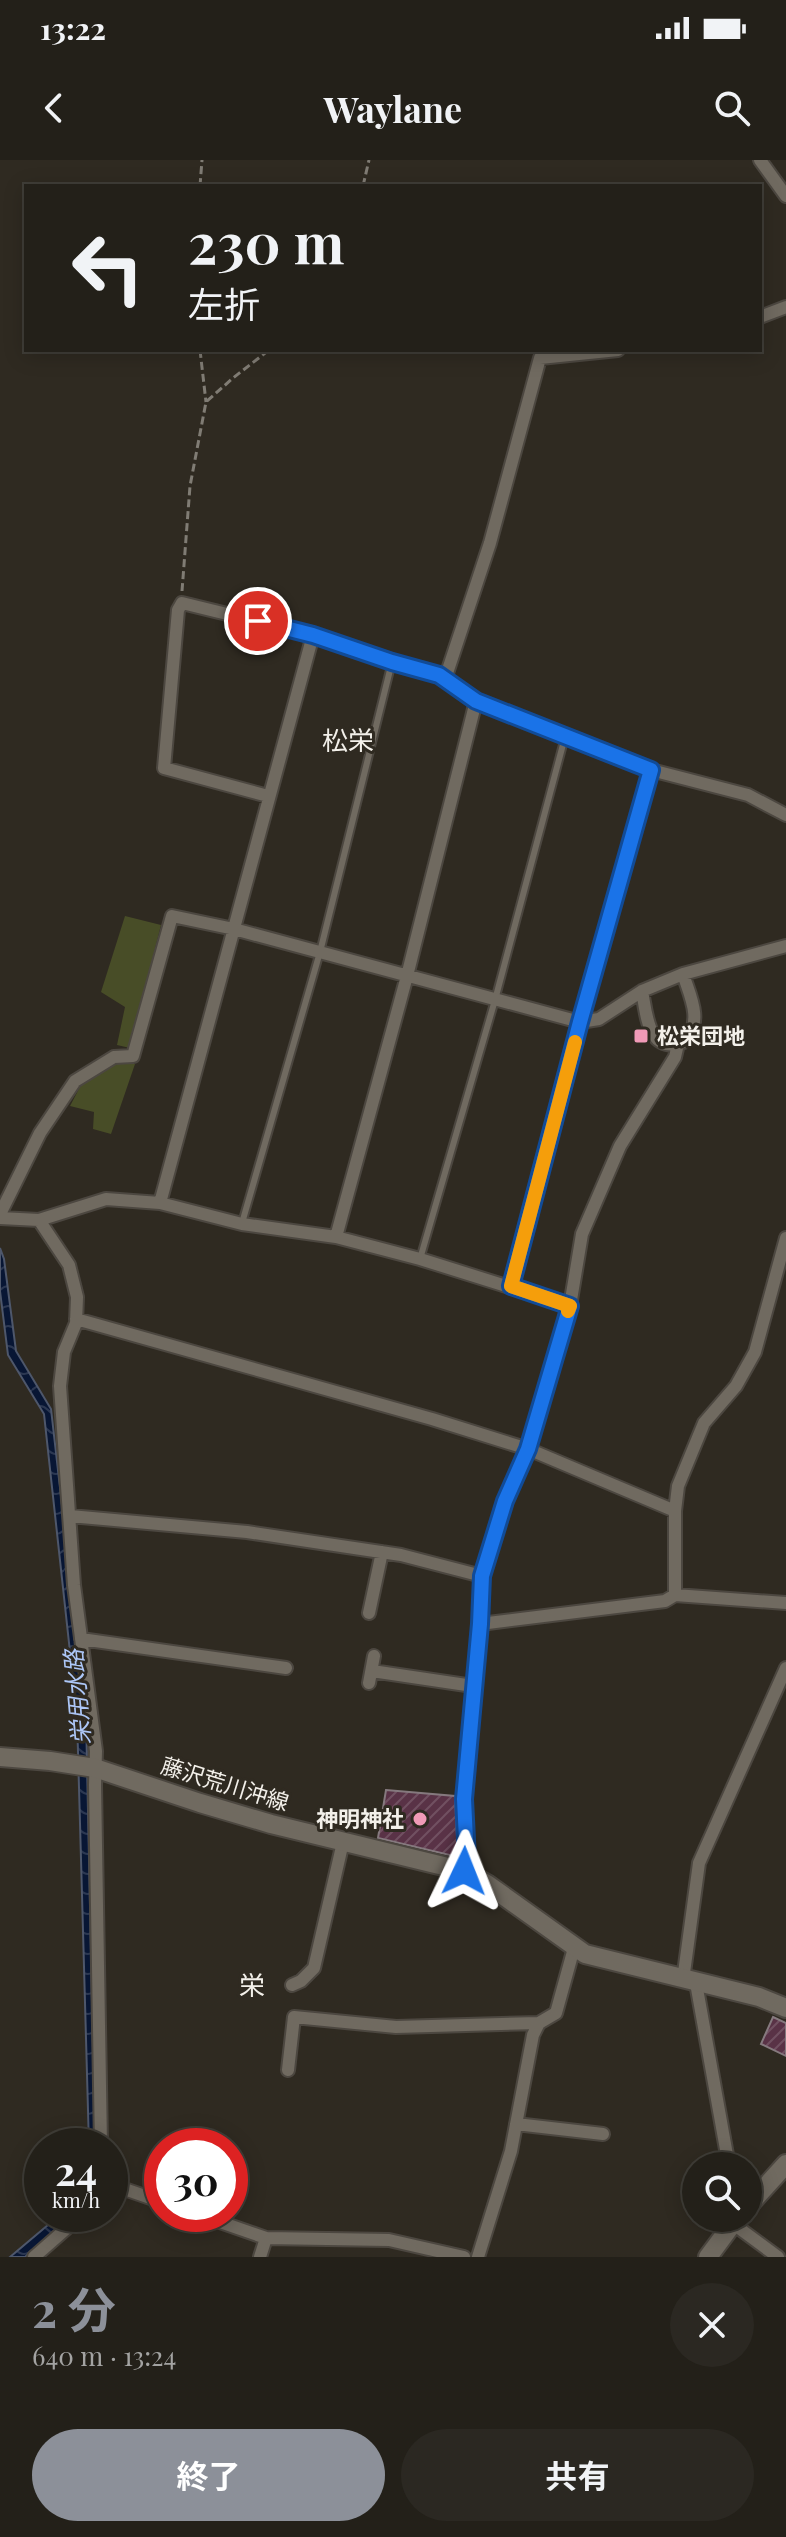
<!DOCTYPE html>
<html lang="ja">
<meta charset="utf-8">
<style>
:root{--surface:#232019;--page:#2b2822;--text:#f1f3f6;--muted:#a3a3a2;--line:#403e38;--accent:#8c9099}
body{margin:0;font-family:"Playfair Display","Noto Sans JP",serif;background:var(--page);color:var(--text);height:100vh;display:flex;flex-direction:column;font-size:30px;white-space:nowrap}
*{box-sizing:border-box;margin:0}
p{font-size:26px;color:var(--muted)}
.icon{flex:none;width:44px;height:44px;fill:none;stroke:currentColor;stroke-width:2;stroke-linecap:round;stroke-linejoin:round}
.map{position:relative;height:2097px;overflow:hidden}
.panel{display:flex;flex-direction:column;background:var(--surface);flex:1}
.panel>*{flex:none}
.top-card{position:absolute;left:24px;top:24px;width:738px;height:168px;border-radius:0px;box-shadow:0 4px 20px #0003,0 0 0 2px var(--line);background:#232019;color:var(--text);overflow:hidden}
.controls{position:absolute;left:682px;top:1992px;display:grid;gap:16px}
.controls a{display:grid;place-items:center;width:80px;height:80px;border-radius:50%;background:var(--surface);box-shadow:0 4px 20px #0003,0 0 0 2px var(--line);font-size:40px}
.speed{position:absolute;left:24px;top:1968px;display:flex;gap:16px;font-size:40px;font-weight:700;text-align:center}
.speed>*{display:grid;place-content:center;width:104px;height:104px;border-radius:50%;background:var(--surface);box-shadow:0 4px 20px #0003,0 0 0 2px var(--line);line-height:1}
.speed small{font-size:20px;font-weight:400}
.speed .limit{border:12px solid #d22;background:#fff;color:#111}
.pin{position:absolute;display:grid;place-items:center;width:68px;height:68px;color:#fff;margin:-34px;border:4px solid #fff;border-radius:50%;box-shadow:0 2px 8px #0007}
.me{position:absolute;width:88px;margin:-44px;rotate:2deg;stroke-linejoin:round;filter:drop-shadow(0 0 6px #0008)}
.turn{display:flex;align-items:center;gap:28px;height:168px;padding:0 32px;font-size:36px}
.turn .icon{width:104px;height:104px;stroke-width:2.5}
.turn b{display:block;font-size:56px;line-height:68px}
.round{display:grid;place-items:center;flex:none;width:84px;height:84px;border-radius:42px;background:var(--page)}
.headline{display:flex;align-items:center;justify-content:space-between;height:136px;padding:0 32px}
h1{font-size:48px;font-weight:700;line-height:60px;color:var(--accent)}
.cta{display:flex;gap:16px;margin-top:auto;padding:16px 32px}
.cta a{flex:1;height:92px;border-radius:48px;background:var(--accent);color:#fff;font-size:32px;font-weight:700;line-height:92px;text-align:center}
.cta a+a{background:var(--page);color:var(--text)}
.status{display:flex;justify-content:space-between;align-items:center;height:56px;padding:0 40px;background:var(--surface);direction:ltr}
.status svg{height:22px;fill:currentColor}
header{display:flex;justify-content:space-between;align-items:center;height:104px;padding:0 32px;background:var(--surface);font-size:36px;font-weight:700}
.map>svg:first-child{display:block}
</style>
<div class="status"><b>13:22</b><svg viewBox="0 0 49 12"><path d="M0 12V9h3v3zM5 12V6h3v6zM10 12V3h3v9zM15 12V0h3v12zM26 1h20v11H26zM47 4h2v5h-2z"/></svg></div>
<header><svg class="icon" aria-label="back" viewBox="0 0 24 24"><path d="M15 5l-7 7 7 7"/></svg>Waylane<svg class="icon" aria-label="search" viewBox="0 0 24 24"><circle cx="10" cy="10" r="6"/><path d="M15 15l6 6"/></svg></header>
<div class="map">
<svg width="786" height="2097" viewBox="0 0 786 2097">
<defs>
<pattern id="water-waves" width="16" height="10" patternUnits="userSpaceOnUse" patternTransform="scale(2)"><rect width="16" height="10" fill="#081634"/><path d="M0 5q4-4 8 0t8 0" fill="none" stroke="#2c3852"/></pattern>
<pattern id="building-hatch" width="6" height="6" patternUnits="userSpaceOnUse" patternTransform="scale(2)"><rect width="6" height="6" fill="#593246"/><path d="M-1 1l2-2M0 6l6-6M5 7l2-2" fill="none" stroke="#715061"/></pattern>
</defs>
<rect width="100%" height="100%" fill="#2f2a21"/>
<path fill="#484d27" d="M 125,756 L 161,765 L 130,888 L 117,885 L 125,847 L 101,832 Z
M 117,902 L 135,904 L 111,974 L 93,969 L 94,952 L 70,946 L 82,923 Z"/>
<path fill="url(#water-waves)" stroke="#4e576b" stroke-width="2" d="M 0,1088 L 4,1099 L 16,1191 L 51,1249 L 86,1555 L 95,1986 L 89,1986 L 77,1556 L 44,1254 L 8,1195 L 0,1131 Z
M 61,2054 L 74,2054 L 25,2097 L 10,2097 Z"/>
<path fill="url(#building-hatch)" stroke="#85797e" stroke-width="2" d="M 386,1630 L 455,1636 L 458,1697 L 378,1678 Z
M 773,1857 L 786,1863 L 786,1896 L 761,1884 Z"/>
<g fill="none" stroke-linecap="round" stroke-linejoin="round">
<g stroke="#4c4740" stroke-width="10">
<path id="lane" d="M 242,1063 L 320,792 L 392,502
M 420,1099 L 495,840 L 565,577"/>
</g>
<g stroke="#4c4740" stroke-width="16">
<path id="street" d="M 760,0 L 786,36
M 760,157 L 786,147
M 445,519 L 490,383 L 540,198 L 618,190
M 651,610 L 748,635 L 786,655
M 268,636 L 164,608 L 178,450 L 182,443 L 313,475 L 392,502 L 439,515 L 476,541 L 651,610 L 580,862 L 511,1126
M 642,831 C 647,857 648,896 686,881 C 703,860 690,836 683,814
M 160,1043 L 313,475
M 0,1054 L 40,973 L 75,921 L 114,897 L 133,896 L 172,756 L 234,769 L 580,862 L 599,859 L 642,831 L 683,814 L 786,786
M 0,1058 L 39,1060 L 106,1039 L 160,1043 L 242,1064 L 336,1077 L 420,1099 L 570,1146
M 39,1060 L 69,1105 L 77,1137 L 76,1163 L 64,1192 L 60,1226 L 74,1425 L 96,1591 L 95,1625 L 101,1986
M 336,1077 L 407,816 L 476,541
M 76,1159 L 432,1259 L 528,1289 L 675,1351
M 70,1356 L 247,1372 L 401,1395 L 482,1416
M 675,1435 L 675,1351 L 678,1326 L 704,1263 L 736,1226 L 755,1192 L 786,1078
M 369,1453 L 382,1392
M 480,1464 L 665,1441 L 675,1435 L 786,1443
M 81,1479 L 286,1508
M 372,1511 L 473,1526
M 369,1523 L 374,1496
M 464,1711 L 467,1700 L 464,1639 L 480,1464 L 482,1416 L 505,1341 L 528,1289 L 570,1146 L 582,1074 L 620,986 L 675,897 L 678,884
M 683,1820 L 699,1703 L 786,1508
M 696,1823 L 729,2006
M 292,1825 L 301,1821 L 314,1808 L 343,1682
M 288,1910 L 294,1857 L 396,1867 L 539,1863
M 516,1964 L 603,1974
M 110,2024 L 162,2042
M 197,2054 L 266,2078
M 732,2059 L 732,2063 L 778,2097
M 34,2097 L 83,2054
M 260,2097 L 266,2078 L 389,2080 L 464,2097
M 478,2097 L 511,1991 L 533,1875 L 539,1863 L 556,1853 L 574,1788"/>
</g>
<g stroke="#4c4740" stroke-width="22">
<path id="secondary" d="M 0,1597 L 50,1601 L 95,1608 L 200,1643 L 271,1664 L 464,1711 L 487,1724 L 585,1794 L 759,1837 L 786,1848
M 748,2046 L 786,2004
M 708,2097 L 737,2058"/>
</g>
<path stroke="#807c74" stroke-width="3" stroke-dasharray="8 4" stroke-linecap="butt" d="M 200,26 L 202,0
M 363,26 L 369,0
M 200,190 L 206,242
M 182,431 L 190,326 L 206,242 L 233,218 L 269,190"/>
<use href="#lane" stroke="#706a60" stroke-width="6"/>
<use href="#street" stroke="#706a60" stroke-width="12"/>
<use href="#secondary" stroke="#706a60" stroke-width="18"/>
</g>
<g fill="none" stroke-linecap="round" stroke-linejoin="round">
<g stroke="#114b97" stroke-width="20">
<path id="route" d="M 258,461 L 313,475 L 392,502 L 439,515 L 476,541 L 651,610 L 580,862 L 511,1126 L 570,1146 L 528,1289 L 505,1341 L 482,1416 L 480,1464 L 464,1639 L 467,1700 L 464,1711"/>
</g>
<use href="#route" stroke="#1a73e8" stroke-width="14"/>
<path stroke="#f59e0b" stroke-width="14" d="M 568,1151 L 570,1146 L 511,1126 L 575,882"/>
</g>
<g fill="#f09ab7" stroke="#2f2a21" stroke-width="3">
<rect x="633" y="868" width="16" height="16" rx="4"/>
<circle cx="420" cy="1659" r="8"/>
</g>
<g text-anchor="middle" stroke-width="6" stroke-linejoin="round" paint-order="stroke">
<g font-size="22" font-weight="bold" fill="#f3f0ea" stroke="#2f2a21" text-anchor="start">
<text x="657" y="884">松栄団地</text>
<text x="404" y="1667" text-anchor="end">神明神社</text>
</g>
<g font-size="22" fill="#f3f0ea" stroke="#2f2a21">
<text transform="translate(225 1624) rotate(17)" y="8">藤沢荒川沖線</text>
</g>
<g font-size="24" font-style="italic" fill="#adc7f7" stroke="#2f2a21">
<text transform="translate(78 1537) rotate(-95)" y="8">栄用水路</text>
</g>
<g font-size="26" fill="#f3f0ea" stroke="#2f2a21">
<text x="348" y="590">松栄</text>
<text x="252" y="1835">栄</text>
</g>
</g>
</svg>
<div class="controls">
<a><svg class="icon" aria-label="search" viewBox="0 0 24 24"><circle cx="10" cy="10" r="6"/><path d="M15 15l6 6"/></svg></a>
</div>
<div class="speed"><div>24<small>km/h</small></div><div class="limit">30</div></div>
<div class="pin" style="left:258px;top:461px;background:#d93025"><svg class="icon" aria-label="arrive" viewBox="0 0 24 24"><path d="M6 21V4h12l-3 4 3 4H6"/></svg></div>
<svg class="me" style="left:464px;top:1711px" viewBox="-20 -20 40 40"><path d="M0-17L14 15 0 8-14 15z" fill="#1a73e8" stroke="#fff" stroke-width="4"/></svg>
<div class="top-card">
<div class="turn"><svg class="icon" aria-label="left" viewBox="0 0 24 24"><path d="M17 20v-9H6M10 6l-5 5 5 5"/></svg><div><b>230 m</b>左折</div></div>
</div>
</div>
<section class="panel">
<div class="headline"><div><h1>2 分</h1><p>640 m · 13:24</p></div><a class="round"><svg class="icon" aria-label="close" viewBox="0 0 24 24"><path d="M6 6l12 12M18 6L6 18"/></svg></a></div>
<div class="cta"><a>終了</a><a>共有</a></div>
</section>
